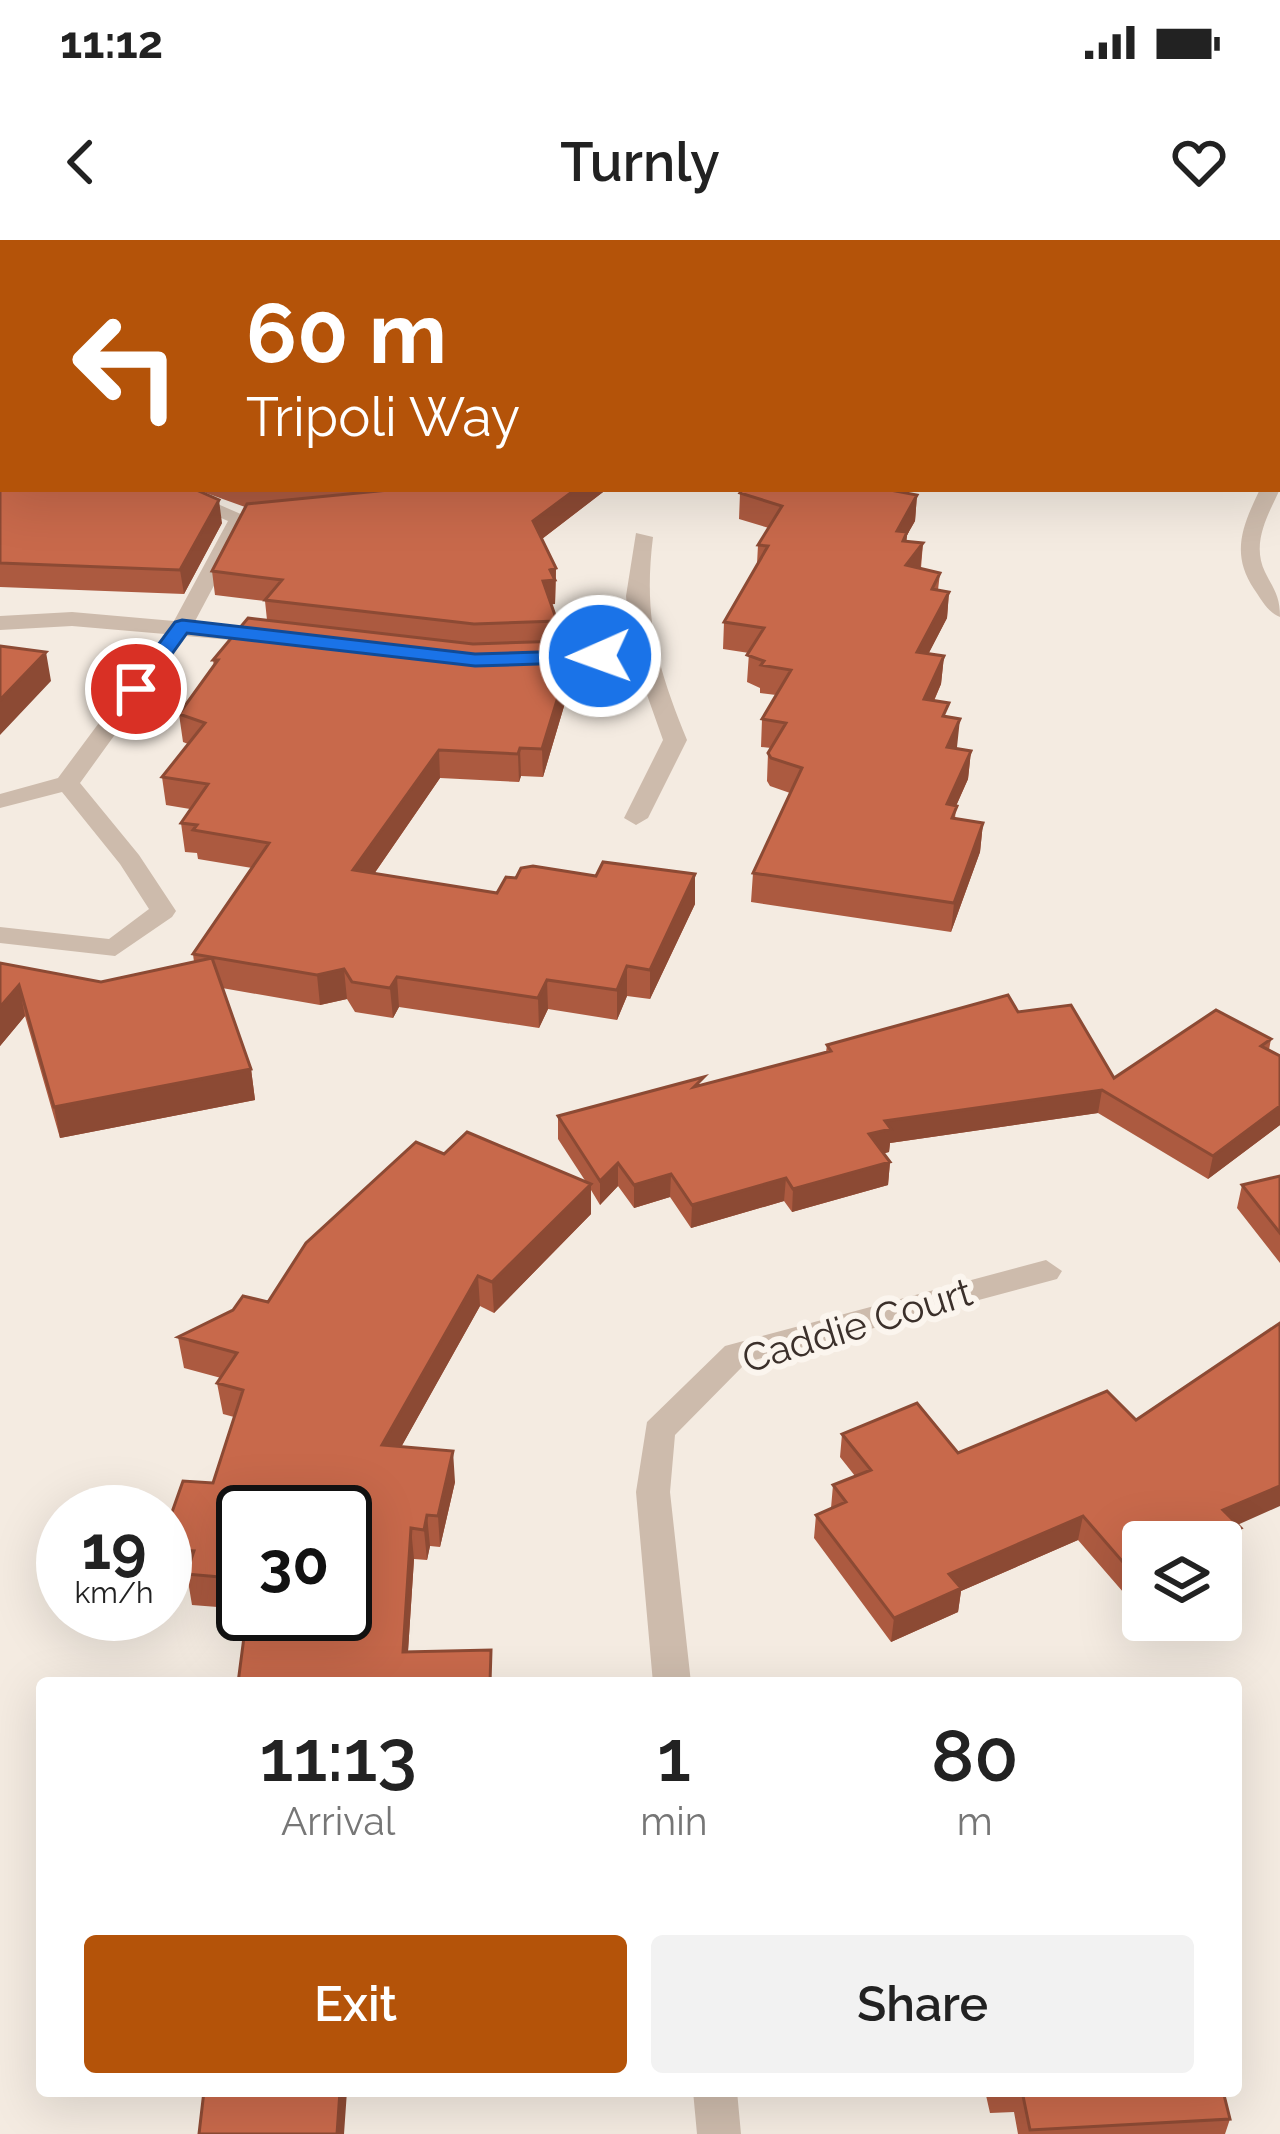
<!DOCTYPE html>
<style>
:root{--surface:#fff;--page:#f2f2f2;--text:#222;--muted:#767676;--accent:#b45309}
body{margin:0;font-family:Raleway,sans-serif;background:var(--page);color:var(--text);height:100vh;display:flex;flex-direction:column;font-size:45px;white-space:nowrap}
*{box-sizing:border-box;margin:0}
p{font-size:39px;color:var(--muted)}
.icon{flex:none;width:66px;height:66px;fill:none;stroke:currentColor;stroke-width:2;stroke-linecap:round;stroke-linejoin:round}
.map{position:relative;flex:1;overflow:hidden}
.details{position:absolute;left:36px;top:1437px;width:1206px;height:420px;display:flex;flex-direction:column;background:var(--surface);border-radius:12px;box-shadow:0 12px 48px #0002}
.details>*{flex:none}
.banner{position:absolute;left:0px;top:0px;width:1281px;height:252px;box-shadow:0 12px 48px #0002;background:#b45309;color:#fff;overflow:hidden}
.buttons{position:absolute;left:1122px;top:1281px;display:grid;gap:24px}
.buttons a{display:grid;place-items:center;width:120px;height:120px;border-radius:12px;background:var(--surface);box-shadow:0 12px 48px #0002;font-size:60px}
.speed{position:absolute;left:36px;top:1245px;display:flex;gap:24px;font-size:60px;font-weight:700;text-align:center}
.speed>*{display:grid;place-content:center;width:156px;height:156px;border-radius:50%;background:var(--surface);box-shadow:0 12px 48px #0002;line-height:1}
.speed small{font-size:30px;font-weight:400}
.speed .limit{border:6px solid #111;border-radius:18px;background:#fff;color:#111}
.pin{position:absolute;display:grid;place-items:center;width:102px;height:102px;color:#fff;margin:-51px;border:6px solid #fff;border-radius:50%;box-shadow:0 3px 12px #0007}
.me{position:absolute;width:132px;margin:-66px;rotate:268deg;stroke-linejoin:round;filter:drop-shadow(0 0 9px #0008)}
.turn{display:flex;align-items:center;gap:42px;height:252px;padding:0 48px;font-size:54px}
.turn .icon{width:156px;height:156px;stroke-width:2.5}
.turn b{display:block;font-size:84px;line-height:102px}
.eta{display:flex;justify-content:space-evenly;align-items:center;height:204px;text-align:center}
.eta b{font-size:72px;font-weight:600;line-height:84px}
.primary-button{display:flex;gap:24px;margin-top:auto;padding:24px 48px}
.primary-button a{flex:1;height:138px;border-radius:12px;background:var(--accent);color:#fff;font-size:48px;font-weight:600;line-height:138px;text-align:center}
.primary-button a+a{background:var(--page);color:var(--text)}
.status{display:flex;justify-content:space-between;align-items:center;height:84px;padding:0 60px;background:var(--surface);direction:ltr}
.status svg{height:33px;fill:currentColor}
header{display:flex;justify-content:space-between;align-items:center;height:156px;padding:0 48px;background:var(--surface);font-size:54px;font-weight:600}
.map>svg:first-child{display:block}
</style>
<div class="status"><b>11:12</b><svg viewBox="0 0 49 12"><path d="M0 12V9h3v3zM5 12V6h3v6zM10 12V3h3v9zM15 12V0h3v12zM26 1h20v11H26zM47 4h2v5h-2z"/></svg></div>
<header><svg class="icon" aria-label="back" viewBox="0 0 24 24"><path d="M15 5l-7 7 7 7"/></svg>Turnly<svg class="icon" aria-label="heart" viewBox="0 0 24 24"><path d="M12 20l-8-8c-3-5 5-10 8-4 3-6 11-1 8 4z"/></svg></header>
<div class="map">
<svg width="1280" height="1894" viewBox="0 0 1280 1894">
<rect width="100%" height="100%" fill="#f4ebe1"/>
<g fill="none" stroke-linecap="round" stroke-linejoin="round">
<path fill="#cdbbac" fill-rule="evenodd" d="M 1278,246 L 1280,249 C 1268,275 1251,303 1265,332 C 1274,350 1280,356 1280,377 C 1268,372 1262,361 1254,349 C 1230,313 1243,285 1260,249 Z
M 155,249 L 183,249 L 250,278 L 194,383 L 275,390 L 286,397 L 275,404 L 186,396 L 80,543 L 139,615 L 176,671 L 172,677 L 115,716 L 0,703 L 0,687 L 109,699 L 149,669 L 120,624 L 62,552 L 0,568 L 0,554 L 58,538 L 165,394 L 72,386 L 0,390 L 0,376 L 72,372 L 174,381 L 228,281 Z
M 636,293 L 653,297 C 643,378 657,426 687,500 L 648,578 L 636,585 L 624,578 L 663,500 L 635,421 L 532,425 L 521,418 L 532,411 L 631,408 L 626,356 Z
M 1046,1020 L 1062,1031 L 1057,1039 L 747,1122 L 675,1195 L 670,1252 L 691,1443 L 653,1443 L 636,1252 L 647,1182 L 725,1106 Z
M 693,1851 L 737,1851 L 741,1894 L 697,1894 Z"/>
<path fill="#a18a7d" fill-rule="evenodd" d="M 0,47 L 3,47 L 3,57 L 0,57 Z
M 0,75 L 3,75 L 3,86 L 0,86 Z
M 1278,139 L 1280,140 L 1280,152 L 1278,151 Z
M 1278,171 L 1280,172 L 1280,184 L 1278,183 Z"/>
</g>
<path fill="#ac5a40" d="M 0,132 L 222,283 L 184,354 L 0,347 Z
M 195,249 L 607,249 L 542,299 L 556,328 L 555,364 L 551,364 L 557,381 L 557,401 L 570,446 L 543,537 L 521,536 L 519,542 L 440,538 L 374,634 L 497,653 L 695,664 L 650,759 L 627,756 L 617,780 L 548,769 L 539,788 L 399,767 L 393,778 L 355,772 L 347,759 L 320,765 L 222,748 L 251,829 L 255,860 L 60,898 L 25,776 L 0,806 L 0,723 L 101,742 L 194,722 L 193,714 L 252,628 L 198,619 L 197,613 L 185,612 L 181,583 L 190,569 L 166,565 L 162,537 L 188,504 L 183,502 L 179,474 L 214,426 L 213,420 L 267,380 L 265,361 L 215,355 L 212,331 L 245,267 Z
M 740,253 L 917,255 L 915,281 L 907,295 L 906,301 L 923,303 L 921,328 L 940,333 L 938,350 L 949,352 L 947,378 L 928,414 L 944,416 L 941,444 L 934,461 L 947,477 L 956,509 L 971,511 L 968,539 L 956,566 L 955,579 L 983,583 L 980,612 L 951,692 L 751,662 L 753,633 L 790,553 L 770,546 L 767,541 L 768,513 L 771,508 L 761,507 L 762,479 L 776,455 L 760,453 L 760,448 L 747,442 L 749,413 L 723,409 L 724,382 L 757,324 L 758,305 L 769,288 L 739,279 Z
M 1018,772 L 1114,838 L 1271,799 L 1269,810 L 1280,816 L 1280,885 L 1208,939 L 1098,873 L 890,903 L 889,912 L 884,913 L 890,922 L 888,945 L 792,972 L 784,961 L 691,988 L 670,957 L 634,968 L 618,946 L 600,965 L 591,950 L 591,974 L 494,1073 L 480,1066 L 401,1207 L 455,1242 L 440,1307 L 430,1306 L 427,1320 L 414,1319 L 408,1411 L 238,1443 L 345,1374 L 243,1272 L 243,1369 L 192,1365 L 188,1341 L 183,1341 L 180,1324 L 171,1323 L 165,1292 L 213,1243 L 234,1177 L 223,1174 L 217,1143 L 221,1138 L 184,1128 L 178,1097 L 268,1062 L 444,914 L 586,942 L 558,899 L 558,876 L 704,844 L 826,812 L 827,805 Z
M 1280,936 L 1280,1023 L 1237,968 L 1242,945 Z
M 842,1194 L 958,1213 L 1237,1285 L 1235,1312 L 1130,1360 L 1078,1300 L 961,1351 L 958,1372 L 891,1402 L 814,1298 L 816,1275 L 831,1268 L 833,1245 L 855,1236 L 840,1217 Z
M 985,1851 L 1223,1851 L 1230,1879 L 1225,1894 L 1018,1894 L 1014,1872 L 990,1873 Z"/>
<path fill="#8c4a34" d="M 576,249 L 607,249 L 534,305 L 533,281 Z
M 917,255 L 915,281 L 907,295 L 905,319 L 897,291 Z
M 219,260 L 222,283 L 184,354 L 180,330 Z
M 923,303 L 920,330 L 906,325 Z
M 556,328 L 555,364 L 544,365 L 543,341 L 550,330 Z
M 949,352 L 947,378 L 915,440 L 917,412 Z
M 46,412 L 51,441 L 0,495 L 0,460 Z
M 944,416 L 941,444 L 922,487 L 924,459 Z
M 570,418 L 570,446 L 543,537 L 542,509 Z
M 960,479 L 957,507 L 944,535 L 947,507 Z
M 520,508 L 521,536 L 519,542 L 518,514 Z
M 439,510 L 440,538 L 356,660 L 353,630 Z
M 971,511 L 968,539 L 944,593 L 947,564 Z
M 983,583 L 980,612 L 951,692 L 954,663 Z
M 695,634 L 695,664 L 650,759 L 650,730 Z
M 627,726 L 627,756 L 617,780 L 617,750 Z
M 344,729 L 347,759 L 320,765 L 317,735 Z
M 397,737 L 399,767 L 393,778 L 390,748 Z
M 547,740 L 548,769 L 539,788 L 538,758 Z
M 19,745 L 25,776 L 0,806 L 0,767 Z
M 251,829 L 255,860 L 60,898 L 54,867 Z
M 1102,850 L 1098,873 L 890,903 L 889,912 L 867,918 L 869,894 L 885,881 Z
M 1280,866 L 1280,885 L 1208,939 L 1213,916 Z
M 890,922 L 888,945 L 792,972 L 793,949 Z
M 618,923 L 618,946 L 600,965 L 600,941 Z
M 671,934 L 670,957 L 634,968 L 634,945 Z
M 786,938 L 784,961 L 691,988 L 692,965 Z
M 591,944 L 591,974 L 494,1073 L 492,1042 Z
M 478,1036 L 480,1066 L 385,1236 L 382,1205 Z
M 453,1211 L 455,1242 L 440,1307 L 438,1276 Z
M 1280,1246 L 1280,1266 L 1217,1294 L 1223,1270 Z
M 427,1275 L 430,1306 L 427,1320 L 424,1290 Z
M 1083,1276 L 1078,1300 L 961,1351 L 958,1372 L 891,1402 L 894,1378 L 949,1334 Z
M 411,1288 L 414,1319 L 406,1442 L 403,1412 Z
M 1241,1288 L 1235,1312 L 1221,1318 L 1221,1302 L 1210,1302 Z
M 1143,1332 L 1143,1354 L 1130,1360 L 1135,1336 Z
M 340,1851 L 347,1851 L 344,1894 L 337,1894 Z"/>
<path fill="#c8694b" stroke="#8c4a34" stroke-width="3" d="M 0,132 L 3,133 L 3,207 L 0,196 Z
M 3,208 L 3,249 L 194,249 L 219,260 L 180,330 L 0,323 L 0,209 Z
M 399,249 L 576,249 L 533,281 L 556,328 L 550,330 L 555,340 L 543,341 L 557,381 L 474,384 L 265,360 L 282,340 L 212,331 L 247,264 Z
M 743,249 L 885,249 L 917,255 L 897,291 L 907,292 L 903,301 L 923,303 L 906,325 L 940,333 L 932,349 L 949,352 L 917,412 L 944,416 L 924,459 L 949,463 L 943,476 L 960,479 L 947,507 L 971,511 L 947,564 L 957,566 L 952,578 L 983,583 L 954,663 L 753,633 L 802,528 L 771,518 L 768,513 L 786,483 L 762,479 L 791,430 L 761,425 L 764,421 L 747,415 L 764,388 L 724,382 L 768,306 L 758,305 L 782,266 L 740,253 Z
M 248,378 L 473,404 L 564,401 L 570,418 L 542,509 L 520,508 L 518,514 L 439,510 L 353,630 L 497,653 L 506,637 L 516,638 L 521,628 L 533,626 L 596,636 L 603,622 L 695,634 L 650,730 L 627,726 L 617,750 L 547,740 L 538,758 L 397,737 L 390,748 L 352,742 L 344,729 L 317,735 L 193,714 L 269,603 L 193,590 L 197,585 L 181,583 L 208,544 L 162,537 L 205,483 L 179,474 L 218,420 L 213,420 Z
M 0,406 L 46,412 L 0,460 Z
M 212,718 L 251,829 L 54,867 L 19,745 L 0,767 L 0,723 L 101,742 Z
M 1008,755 L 1018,772 L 1071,765 L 1114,838 L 1216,770 L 1271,799 L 1261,806 L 1280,816 L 1280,866 L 1213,916 L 1102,850 L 885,881 L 891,889 L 869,894 L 890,922 L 793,949 L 786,938 L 692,965 L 671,934 L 634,945 L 618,923 L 600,941 L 558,876 L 704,837 L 694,847 L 831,811 L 827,805 Z
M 467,892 L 591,944 L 492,1042 L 478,1036 L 382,1205 L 453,1211 L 438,1276 L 427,1275 L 424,1290 L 411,1288 L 403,1412 L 491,1410 L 490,1443 L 238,1443 L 247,1374 L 345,1374 L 345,1272 L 243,1272 L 243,1339 L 186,1334 L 194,1311 L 177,1310 L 182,1294 L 165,1292 L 183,1241 L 213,1243 L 243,1150 L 217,1143 L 237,1113 L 178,1097 L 233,1070 L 243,1056 L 268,1062 L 306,1003 L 416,902 L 444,914 Z
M 1280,936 L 1280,993 L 1242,945 Z
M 1280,1083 L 1280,1246 L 1223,1270 L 1241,1288 L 1210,1302 L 1143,1302 L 1143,1332 L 1135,1336 L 1083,1276 L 949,1334 L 961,1348 L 894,1378 L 816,1275 L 846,1262 L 833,1245 L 871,1230 L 842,1194 L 917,1163 L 958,1213 L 1107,1151 L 1136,1180 Z
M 204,1851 L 340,1851 L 337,1894 L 199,1894 Z
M 1022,1851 L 1223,1851 L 1230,1879 L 1030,1890 Z"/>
<path fill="#1a73e8" stroke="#114b97" stroke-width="3" d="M 182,380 L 475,414 L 600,410 L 610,416 L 600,422 L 475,426 L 187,393 L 144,453 L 129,453 L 129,444 L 175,382 Z"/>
<g text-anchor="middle" stroke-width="12" stroke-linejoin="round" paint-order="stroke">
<g font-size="39" fill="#3b302b" stroke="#fbf5ee">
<text transform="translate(857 1085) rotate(-17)" y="14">Caddie Court</text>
</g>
</g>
</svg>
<div class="buttons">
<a><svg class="icon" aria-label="layers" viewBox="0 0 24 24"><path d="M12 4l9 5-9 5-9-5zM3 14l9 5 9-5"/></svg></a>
</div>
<div class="speed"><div>19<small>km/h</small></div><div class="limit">30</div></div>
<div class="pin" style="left:136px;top:449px;background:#d93025"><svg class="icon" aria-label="arrive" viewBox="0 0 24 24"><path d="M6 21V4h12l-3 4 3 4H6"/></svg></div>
<svg class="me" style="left:600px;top:416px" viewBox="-20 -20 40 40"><circle r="17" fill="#1a73e8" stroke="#fff" stroke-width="3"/><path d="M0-11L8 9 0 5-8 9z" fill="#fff"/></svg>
<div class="banner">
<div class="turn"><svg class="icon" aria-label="left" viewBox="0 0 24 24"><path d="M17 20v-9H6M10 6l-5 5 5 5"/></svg><div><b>60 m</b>Tripoli Way</div></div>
</div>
<section class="details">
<div class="eta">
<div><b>11:13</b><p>Arrival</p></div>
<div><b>1</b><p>min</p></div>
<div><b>80</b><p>m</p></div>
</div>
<div class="primary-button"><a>Exit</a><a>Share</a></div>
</section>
</div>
